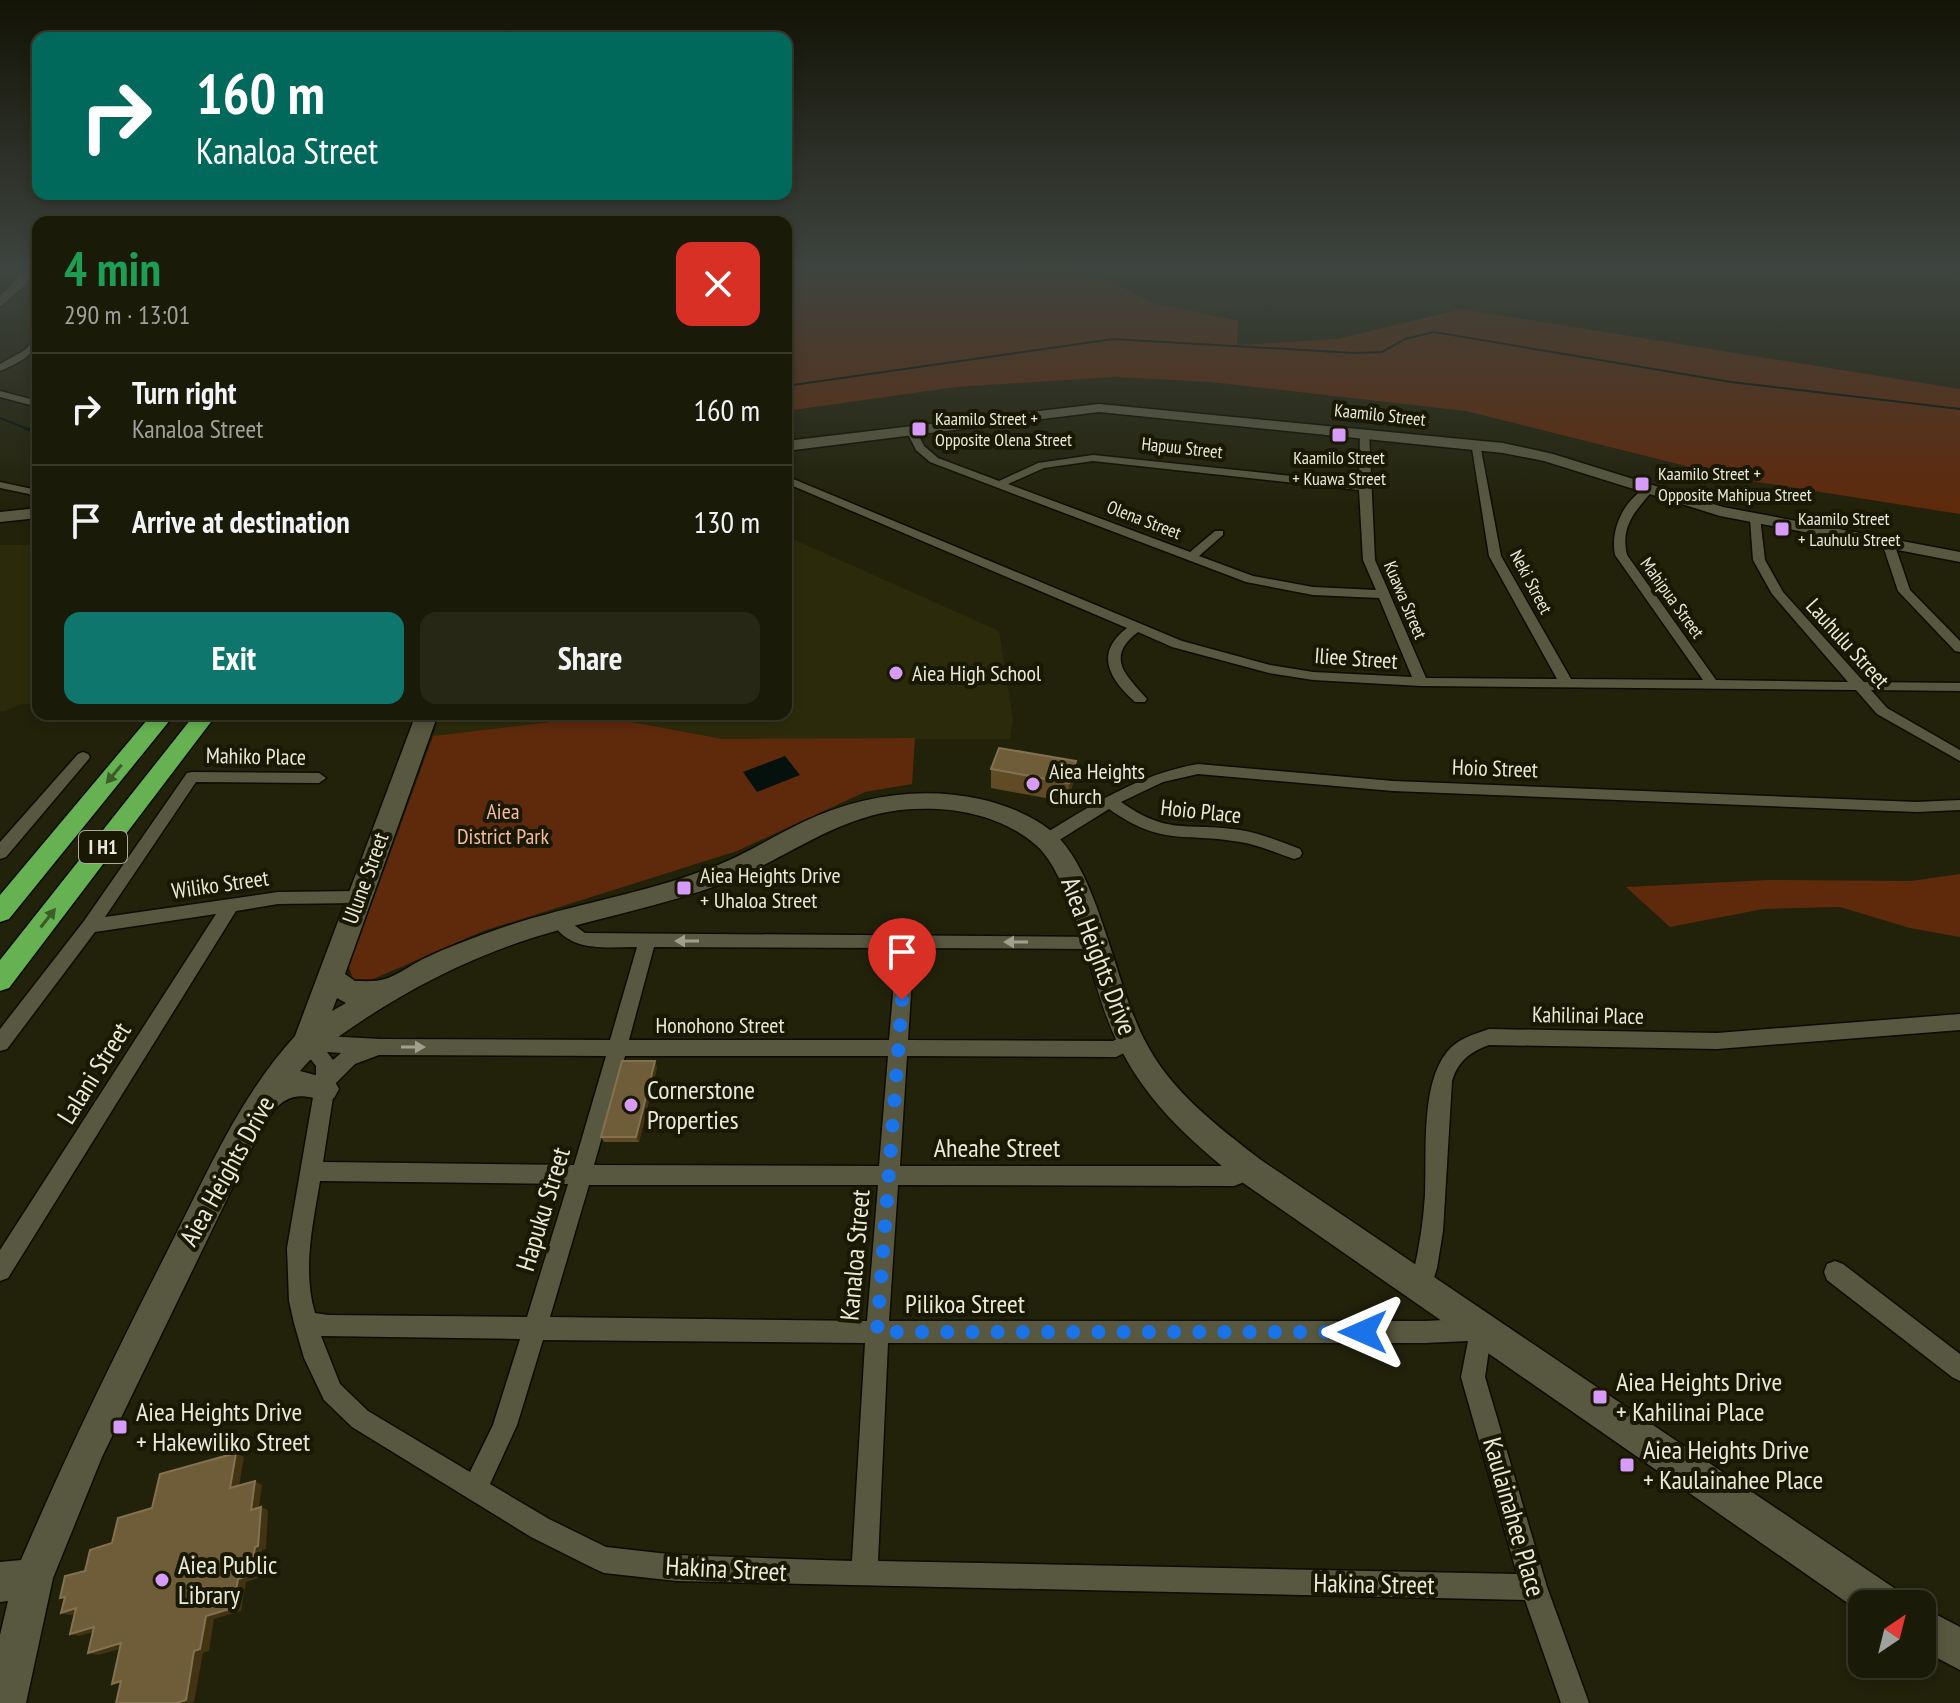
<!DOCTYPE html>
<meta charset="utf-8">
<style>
:root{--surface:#1a1a08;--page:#272716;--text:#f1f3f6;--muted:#9fa19c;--line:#383829;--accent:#0f766e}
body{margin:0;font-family:"PT Sans Narrow",sans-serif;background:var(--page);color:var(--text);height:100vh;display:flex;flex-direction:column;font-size:30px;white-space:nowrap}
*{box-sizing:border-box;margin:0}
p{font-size:26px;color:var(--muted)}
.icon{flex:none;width:44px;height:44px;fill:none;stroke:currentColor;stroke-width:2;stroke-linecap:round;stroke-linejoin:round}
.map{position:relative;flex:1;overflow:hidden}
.sheet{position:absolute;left:32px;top:216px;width:760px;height:504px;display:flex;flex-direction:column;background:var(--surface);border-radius:16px;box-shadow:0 4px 12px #0003,0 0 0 2px var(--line)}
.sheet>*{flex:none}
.guide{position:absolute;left:32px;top:32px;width:760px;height:168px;border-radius:16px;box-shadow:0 4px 12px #0003,0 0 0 2px var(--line);background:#00695c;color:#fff;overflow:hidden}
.needle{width:52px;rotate:35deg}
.controls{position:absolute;left:1848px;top:1590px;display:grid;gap:16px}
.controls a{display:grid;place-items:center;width:88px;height:88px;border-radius:16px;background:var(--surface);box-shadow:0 4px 12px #0003,0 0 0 2px var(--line);font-size:40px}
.pin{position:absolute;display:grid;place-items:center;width:68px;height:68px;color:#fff;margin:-82px -34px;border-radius:50% 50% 50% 0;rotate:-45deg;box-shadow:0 0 8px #0007}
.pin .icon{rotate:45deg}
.me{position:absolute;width:88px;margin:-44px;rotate:270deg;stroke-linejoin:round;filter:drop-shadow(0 0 6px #0008)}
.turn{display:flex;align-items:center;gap:28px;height:168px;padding:0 32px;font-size:36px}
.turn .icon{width:104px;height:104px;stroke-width:2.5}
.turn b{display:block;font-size:56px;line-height:68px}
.round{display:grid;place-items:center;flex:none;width:84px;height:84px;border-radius:16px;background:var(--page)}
.headline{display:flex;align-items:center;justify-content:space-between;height:136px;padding:0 32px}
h1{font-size:48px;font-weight:700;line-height:60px;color:#1e9e55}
.action{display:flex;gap:16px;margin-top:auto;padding:16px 32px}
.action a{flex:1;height:92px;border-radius:16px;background:var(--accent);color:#fff;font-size:32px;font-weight:700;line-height:92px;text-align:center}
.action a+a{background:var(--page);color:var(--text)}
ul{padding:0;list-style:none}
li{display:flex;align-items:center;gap:24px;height:112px;padding:0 32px;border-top:2px solid var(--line)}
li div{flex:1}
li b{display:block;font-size:30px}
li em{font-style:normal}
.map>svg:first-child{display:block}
</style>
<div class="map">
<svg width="1960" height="1703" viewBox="0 0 1960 1703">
<rect width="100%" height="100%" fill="#22220b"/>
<path fill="#2b2b0c" d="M 786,536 L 999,631 L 1013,719 L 1010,739 L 723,739 L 616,719 L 568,720 L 433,736 L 440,714 L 786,714 Z
M 0,545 L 38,545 L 38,704 L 20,704 L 5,711 L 0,711 Z"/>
<path fill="#5f2a0c" d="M 786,267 L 876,267 L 905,271 L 951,267 L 1077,267 L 1154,303 L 1238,321 L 1237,345 L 1338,339 L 1461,309 L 1960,389 L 1960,514 L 1738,479 L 1466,411 L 1211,382 L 1114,377 L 956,387 L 786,411 Z
M 616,719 L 723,739 L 915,738 L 912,784 L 865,792 L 737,851 L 483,931 L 371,980 L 353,979 L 349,967 L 433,736 L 568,720 Z
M 1960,874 L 1960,937 L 1910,928 L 1840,907 L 1763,909 L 1670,927 L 1626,887 L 1769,880 L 1911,881 Z"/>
<path fill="#05110c" d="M 785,756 L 800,775 L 757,792 L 743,772 Z"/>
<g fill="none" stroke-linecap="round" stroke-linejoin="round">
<path stroke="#05110c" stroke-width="2" d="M 0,278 L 38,273
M 786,386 L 1113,339 L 1354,353 L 1382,352 L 1405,339 L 1434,332 L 1731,382 L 1960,409
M 0,418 L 30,430"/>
<path stroke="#05110c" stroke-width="3" d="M 25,428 L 38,433"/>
<g stroke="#0c0b00" stroke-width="3">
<path id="street" d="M 1938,267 L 1960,268 L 1960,272 Z
M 38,336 C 38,355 16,364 0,371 L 0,364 L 25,350 Z
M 0,391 L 38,401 L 38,407 L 0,397 Z
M 912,429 L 916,430 L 924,446 L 938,458 L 999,481 L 1038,463 L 1093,455 L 1359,483 L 1360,433 L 1369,431 L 1375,560 L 1426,678 L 1557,679 L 1489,556 L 1471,442 L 1480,444 L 1501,556 L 1571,679 L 1703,680 L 1615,555 C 1610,529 1624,499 1648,487 L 1653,490 C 1636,511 1620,525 1627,555 L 1716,680 L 1848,682 L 1772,594 L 1753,560 L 1750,519 L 1760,517 L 1765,560 L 1783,592 L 1864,682 L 1960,683 L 1960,691 L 1871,690 L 1887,708 L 1960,750 L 1960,761 L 1877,714 L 1856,690 L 1421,686 L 1313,680 L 1269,673 L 1172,647 L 1138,632 C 1104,658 1127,676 1147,699 L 1145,702 L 1135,702 C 1109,679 1094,653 1127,628 L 786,483 L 786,476 L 1182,641 L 1270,665 L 1313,672 L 1412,677 L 1379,598 L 1313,595 L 1246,582 L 930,462 L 916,450 L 907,432 ZM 1093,461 L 1359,490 L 1363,560 L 1376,590 L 1313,587 L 1253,576 L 1199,556 L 1223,535 L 1223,531 L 1215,531 L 1190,552 L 1008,484 L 1044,468 Z
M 0,482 L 37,490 L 38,502 L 29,494 L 0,488 Z
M 1888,540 L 1894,543 L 1910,590 L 1960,641 L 1960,652 L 1955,651 L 1898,591 L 1882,543 Z
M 83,752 L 88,754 L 90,757 L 88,760 L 6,857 L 0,859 L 0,842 L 78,754 Z
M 1198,764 L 1393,781 L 1917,802 L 1960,800 L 1960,810 L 1917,812 L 1393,791 L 1198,774 L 1163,782 L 1121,802 C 1169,836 1187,822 1240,830 C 1261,833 1280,842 1300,849 L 1302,853 L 1300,857 L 1294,859 C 1276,853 1259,845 1240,842 C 1182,832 1163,847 1109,809 L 1053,844 L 1041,844 L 1039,840 L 1041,836 C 1092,805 1139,774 1198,764 Z
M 192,772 L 319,773 L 326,778 L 319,783 L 196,782 L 105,917 L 278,892 L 358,891 L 364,893 L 366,897 L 364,901 L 358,903 L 278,904 L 236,911 L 8,1278 L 0,1281 L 0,1250 L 216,914 L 95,932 L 7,1049 L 0,1051 L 0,1029 L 84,921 L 187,773 Z
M 559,914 L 585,933 L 1100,937 L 1103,942 L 1100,947 L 1094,949 L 914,948 L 908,1040 L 1113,1041 L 1131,1032 L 1138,1034 L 1140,1040 L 1138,1046 L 1116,1057 L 907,1056 L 900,1166 L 1234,1166 L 1250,1160 L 1257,1163 L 1260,1170 L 1257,1177 L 1234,1186 L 898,1185 L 889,1321 L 1425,1321 L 1481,1318 L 1489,1321 L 1492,1329 L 1485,1377 L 1547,1587 L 1589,1703 L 1561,1703 L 1525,1600 L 677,1581 L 604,1573 L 595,1569 L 531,1537 L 352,1427 L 324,1400 L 304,1358 L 294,1323 L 289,1301 L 287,1248 L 316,1080 L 316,1066 L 298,1043 L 300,1037 L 307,1035 L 380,1039 L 610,1040 L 637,947 C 604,947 570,953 551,921 L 553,916 ZM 654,947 L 897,948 L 889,1040 L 629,1040 ZM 327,1052 L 341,1053 L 333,1060 ZM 379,1055 L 380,1055 L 606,1056 L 574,1165 L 323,1162 L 335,1084 L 355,1064 ZM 625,1056 L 888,1056 L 879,1166 L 594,1165 ZM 320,1181 L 568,1184 L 527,1317 L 328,1315 L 315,1313 C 302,1270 313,1224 320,1181 ZM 589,1185 L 878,1185 L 867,1321 L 550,1317 ZM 321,1336 L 520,1339 L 493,1425 L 470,1472 L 368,1411 L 340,1384 ZM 543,1340 L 865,1343 L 852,1561 L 677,1555 L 606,1547 L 549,1519 L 490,1484 L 517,1425 ZM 1468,1341 L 1461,1377 L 1517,1574 L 878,1561 L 888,1343 L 1425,1343 Z
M 1960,1014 L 1960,1030 L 1717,1049 L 1489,1045 C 1470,1052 1458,1061 1452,1081 L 1443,1231 L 1437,1268 L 1429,1294 L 1421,1297 L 1413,1294 L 1410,1286 C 1418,1256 1423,1226 1425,1195 C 1427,1155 1420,1085 1447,1052 C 1457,1039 1474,1034 1489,1029 L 1717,1033 Z
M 1835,1261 L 1843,1264 L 1960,1354 L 1960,1381 L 1952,1377 L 1827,1280 L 1824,1272 L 1827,1264 Z"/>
</g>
<g stroke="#0c0b00" stroke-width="3">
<path id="secondary" d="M 23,267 L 35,267 L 25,285 L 0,307 L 0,296 L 16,280 Z
M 1099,404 L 1503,443 L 1553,454 L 1723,507 L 1960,552 L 1960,562 L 1720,516 L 1544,461 L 1503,453 L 1099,412 L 786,451 L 786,441 Z
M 38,508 L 38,518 L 0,522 L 0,512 Z
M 416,714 L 438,714 L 345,974 L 355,981 C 364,981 376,982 385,979 C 398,975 411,965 423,959 C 448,947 475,937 501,928 C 568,905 639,895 705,870 C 740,858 770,838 803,822 C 858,796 920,786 980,799 C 1006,805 1035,816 1056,835 C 1099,876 1115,983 1144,1039 C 1170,1091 1216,1125 1261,1160 L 1897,1590 L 1903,1604 L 1862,1604 L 1862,1613 L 1239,1180 C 1187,1138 1142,1098 1114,1035 C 1092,987 1072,877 1037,846 C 1000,813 947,805 900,810 C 833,818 783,861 722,884 C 661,906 597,918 535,937 C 475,956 418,984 366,1018 C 341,1035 319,1048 300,1071 L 334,1080 L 339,1089 L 334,1098 C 323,1102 320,1099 309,1097 C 279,1092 268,1118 256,1139 L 102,1457 L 53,1578 L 26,1703 L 0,1703 L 0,1635 L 8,1601 L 0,1602 L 0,1562 L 21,1560 C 68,1450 119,1346 173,1240 C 209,1169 241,1095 295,1036 ZM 337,998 L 346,1003 L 332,1011 Z
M 1922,1607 L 1960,1627 L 1960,1670 L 1922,1650 Z"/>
</g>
<g stroke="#0c0b00" stroke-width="3">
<path id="highway" d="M 152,714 L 175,714 L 9,919 L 0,922 L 0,895 Z
M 195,714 L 217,714 L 9,988 L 0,991 L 0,960 Z"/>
</g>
<use href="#street" fill="#585840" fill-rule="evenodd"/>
<use href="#secondary" fill="#585840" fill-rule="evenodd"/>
<use href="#highway" fill="#66b252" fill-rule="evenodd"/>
</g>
<path fill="#604b26" d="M 1076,761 L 1074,780 L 1067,802 L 991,788 L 991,769 Z
M 657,1067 L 639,1142 L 604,1142 L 601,1137 Z"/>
<path fill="#413313" d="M 1076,761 L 1074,780 L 1067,802 L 1069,783 Z
M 655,1061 L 657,1067 L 639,1142 L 636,1137 Z
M 236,1453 L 244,1457 L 238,1492 L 230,1488 Z
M 255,1481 L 262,1485 L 258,1513 L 251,1510 Z
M 261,1507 L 268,1510 L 266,1549 L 262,1550 L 258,1578 L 246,1582 L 241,1611 L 214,1619 L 209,1651 L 203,1653 L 194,1702 L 190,1703 L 176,1703 L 206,1616 L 238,1579 Z
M 76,1608 L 86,1611 L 71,1615 L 61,1613 Z
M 94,1627 L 104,1629 L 79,1636 L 70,1634 Z
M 121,1643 L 130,1646 L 98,1655 L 88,1653 Z"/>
<path fill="#6f5c39" stroke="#827252" stroke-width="2" d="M 999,748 L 1076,761 L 1069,783 L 991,769 Z
M 622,1061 L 655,1061 L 636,1137 L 601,1137 Z
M 236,1453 L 230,1488 L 255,1481 L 251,1510 L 261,1507 L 258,1546 L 255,1547 L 251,1575 L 238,1579 L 233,1608 L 206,1616 L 200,1649 L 194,1651 L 186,1700 L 176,1703 L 116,1703 L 121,1681 L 112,1684 L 121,1643 L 88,1653 L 94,1627 L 70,1634 L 76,1608 L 61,1613 L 65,1597 L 60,1598 L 65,1576 L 85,1571 L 90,1550 L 112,1543 L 118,1518 L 152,1508 L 160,1474 Z"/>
<defs><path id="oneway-solid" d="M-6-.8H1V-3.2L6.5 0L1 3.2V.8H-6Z" transform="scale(2)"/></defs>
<g fill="#3c5d27">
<use href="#oneway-solid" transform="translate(114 774) rotate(130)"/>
<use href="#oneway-solid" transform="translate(48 918) rotate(-52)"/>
</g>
<g fill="#a0a08e">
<use href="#oneway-solid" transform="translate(687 941) rotate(180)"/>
<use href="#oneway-solid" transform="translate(1016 942) rotate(-180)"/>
<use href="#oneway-solid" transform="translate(413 1047)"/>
</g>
<linearGradient id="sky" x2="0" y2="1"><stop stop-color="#131306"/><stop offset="0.53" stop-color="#3e443f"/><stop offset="1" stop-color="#3e443f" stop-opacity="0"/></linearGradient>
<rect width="1960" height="506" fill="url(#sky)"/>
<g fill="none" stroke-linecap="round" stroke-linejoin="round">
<path stroke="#1a73e8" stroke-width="14" stroke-dasharray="0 25.2" d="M 902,1000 L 877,1332 L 1363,1332"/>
</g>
<g fill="#d79bf9" stroke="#191803" stroke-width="3">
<rect x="911" y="421" width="16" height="16" rx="4"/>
<rect x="1331" y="427" width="16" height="16" rx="4"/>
<rect x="1634" y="476" width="16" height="16" rx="4"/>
<rect x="1774" y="521" width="16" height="16" rx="4"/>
<circle cx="896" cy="673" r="8"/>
<circle cx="1033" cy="784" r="8"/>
<rect x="676" y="880" width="16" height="16" rx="4"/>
<circle cx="631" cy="1105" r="8"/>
<rect x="1592" y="1389" width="16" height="16" rx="4"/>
<rect x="112" y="1419" width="16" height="16" rx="4"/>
<rect x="1619" y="1457" width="16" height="16" rx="4"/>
<circle cx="162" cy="1580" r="8"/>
</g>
<g text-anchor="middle" stroke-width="8" stroke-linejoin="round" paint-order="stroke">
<g font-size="18" fill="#e9e9db" stroke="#191803">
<text transform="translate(1380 415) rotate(6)" y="6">Kaamilo Street</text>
<text transform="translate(1182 448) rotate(6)" y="6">Hapuu Street</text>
<text transform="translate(1144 520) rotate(21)" y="6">Olena Street</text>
<text transform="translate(1531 582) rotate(62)" y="6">Neki Street</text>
<text transform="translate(1672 598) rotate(54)" y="6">Mahipua Street</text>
<text transform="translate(1405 600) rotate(67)" y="6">Kuawa Street</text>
</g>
<g font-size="18" fill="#e9e9db" stroke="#191803" text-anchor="start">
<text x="935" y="425">Kaamilo Street +<tspan x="935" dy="21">Opposite Olena Street</tspan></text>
<text x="1339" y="464" text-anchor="middle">Kaamilo Street<tspan x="1339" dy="21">+ Kuawa Street</tspan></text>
<text x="1658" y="480">Kaamilo Street +<tspan x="1658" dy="21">Opposite Mahipua Street</tspan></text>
<text x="1798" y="525">Kaamilo Street<tspan x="1798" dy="21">+ Lauhulu Street</tspan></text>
</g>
<rect fill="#191803" stroke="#abaa9a" stroke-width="2" x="79" y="831" width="48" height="32" rx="6"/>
<g font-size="20" font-weight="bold" fill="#e9e9db">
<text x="103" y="854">I H1</text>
</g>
<g font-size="22" fill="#e9e9db" stroke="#191803">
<text transform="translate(1848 643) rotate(48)" y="8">Lauhulu Street</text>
<text transform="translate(1356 658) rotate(4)" y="8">Iliee Street</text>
<text transform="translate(256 756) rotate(1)" y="8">Mahiko Place</text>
<text transform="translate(1495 768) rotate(2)" y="8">Hoio Street</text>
<text transform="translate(1201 811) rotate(6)" y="8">Hoio Place</text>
<text transform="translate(365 878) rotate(-70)" y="8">Ulune Street</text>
<text transform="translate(220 884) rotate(-8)" y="8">Wiliko Street</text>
<text transform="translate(1588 1015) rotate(1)" y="8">Kahilinai Place</text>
<text x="720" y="1033">Honohono Street</text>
</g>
<g font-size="22" fill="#e9e9db" stroke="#191803" text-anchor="start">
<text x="912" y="681">Aiea High School</text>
<text x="1049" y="779">Aiea Heights<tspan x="1049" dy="25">Church</tspan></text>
<text x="700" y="883">Aiea Heights Drive<tspan x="700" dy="25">+ Uhaloa Street</tspan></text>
</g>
<g font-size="22" fill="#f8bb9f" stroke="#191803">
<text x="503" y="819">Aiea<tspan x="503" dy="25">District Park</tspan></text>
</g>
<g font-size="26" fill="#e9e9db" stroke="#191803">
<text transform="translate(1099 956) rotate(69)" y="9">Aiea Heights Drive</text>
<text transform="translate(94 1073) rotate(-58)" y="9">Lalani Street</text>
<text x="997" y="1157">Aheahe Street</text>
<text transform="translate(227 1171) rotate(-61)" y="9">Aiea Heights Drive</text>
<text transform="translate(543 1209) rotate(-73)" y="9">Hapuku Street</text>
<text transform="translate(855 1255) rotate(-85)" y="9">Kanaloa Street</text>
<text x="965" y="1313">Pilikoa Street</text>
<text transform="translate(1514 1517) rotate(74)" y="9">Kaulainahee Place</text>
<text transform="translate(726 1569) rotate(3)" y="9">Hakina Street</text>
<text transform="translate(1374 1584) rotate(1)" y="9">Hakina Street</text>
</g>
<g font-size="26" fill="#e9e9db" stroke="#191803" text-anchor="start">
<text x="647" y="1099">Cornerstone<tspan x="647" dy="30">Properties</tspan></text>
<text x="1616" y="1391">Aiea Heights Drive<tspan x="1616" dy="30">+ Kahilinai Place</tspan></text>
<text x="136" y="1421">Aiea Heights Drive<tspan x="136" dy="30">+ Hakewiliko Street</tspan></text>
<text x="1643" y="1459">Aiea Heights Drive<tspan x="1643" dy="30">+ Kaulainahee Place</tspan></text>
<text x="178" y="1574">Aiea Public<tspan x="178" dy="30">Library</tspan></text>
</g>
</g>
</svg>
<div class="controls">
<a><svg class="needle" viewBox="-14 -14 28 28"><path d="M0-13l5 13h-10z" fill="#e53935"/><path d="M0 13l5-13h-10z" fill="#9fa19c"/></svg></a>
</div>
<div class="pin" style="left:902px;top:1000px;background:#d93025"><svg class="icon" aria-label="arrive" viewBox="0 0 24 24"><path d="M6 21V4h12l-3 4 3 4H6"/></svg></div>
<svg class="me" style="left:1363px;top:1332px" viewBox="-20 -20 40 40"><path d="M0-17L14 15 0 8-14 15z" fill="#1a73e8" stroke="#fff" stroke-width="4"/></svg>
<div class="guide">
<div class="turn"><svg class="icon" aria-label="right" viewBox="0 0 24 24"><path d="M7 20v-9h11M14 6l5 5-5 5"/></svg><div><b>160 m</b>Kanaloa Street</div></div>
</div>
<section class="sheet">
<div class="headline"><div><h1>4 min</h1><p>290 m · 13:01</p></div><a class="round" style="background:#d93025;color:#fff"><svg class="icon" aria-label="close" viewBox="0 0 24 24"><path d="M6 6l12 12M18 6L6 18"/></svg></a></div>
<ul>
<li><svg class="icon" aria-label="right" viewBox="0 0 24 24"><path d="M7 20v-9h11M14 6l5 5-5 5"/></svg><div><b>Turn right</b><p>Kanaloa Street</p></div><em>160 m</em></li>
<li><svg class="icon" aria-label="arrive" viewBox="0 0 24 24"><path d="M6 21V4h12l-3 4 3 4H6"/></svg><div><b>Arrive at destination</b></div><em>130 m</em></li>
</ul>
<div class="action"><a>Exit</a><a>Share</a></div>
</section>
</div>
